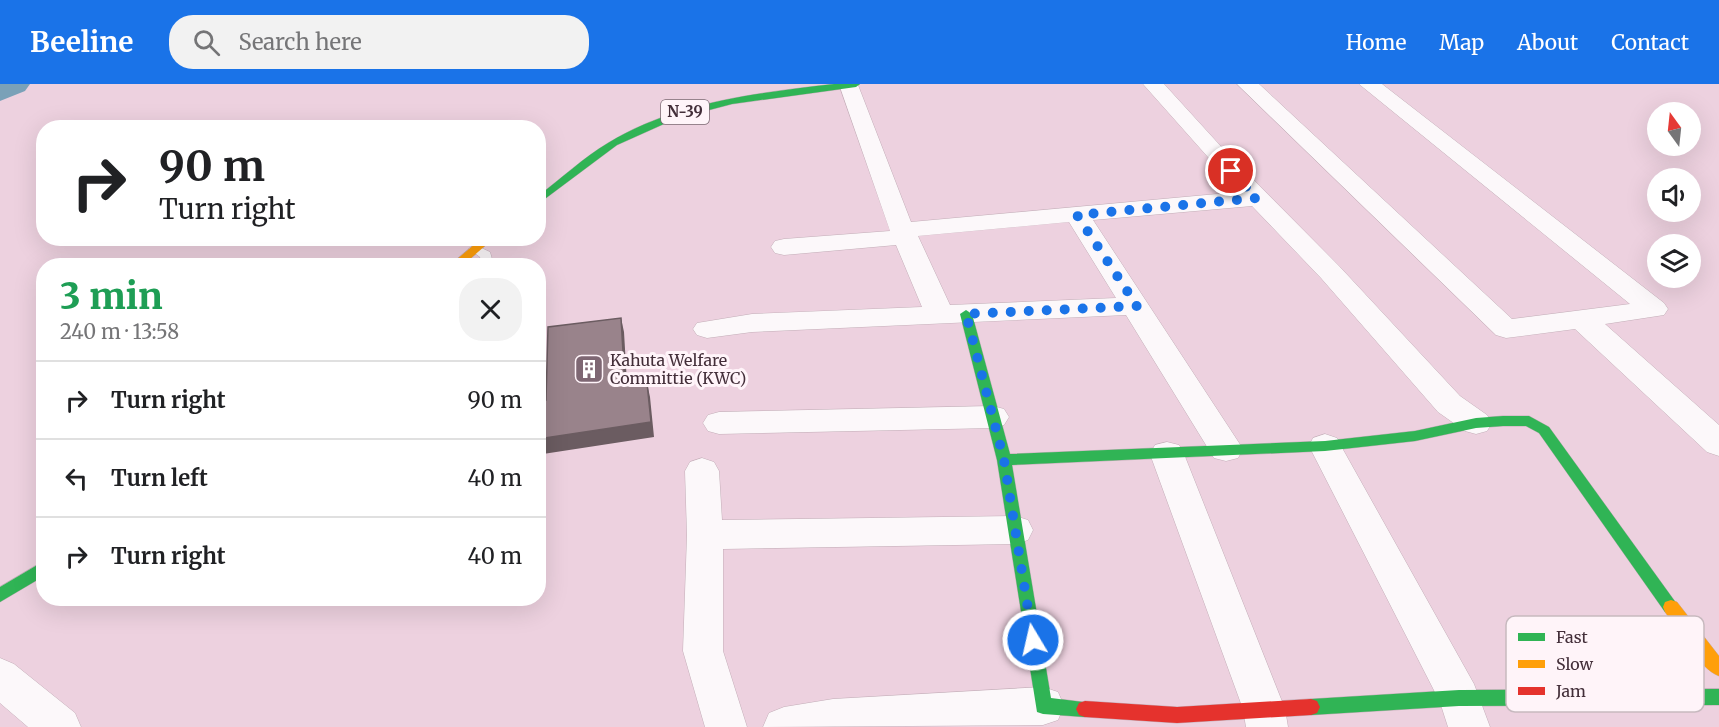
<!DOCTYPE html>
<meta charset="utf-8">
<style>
:root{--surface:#fff;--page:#f2f2f2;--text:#202124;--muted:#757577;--line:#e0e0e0;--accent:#1a73e8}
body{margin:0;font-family:Merriweather,serif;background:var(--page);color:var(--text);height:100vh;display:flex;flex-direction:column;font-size:22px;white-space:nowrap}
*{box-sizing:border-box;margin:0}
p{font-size:20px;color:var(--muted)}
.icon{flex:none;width:33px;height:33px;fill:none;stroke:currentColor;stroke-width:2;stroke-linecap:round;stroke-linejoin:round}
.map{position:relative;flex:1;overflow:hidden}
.side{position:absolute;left:36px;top:174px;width:510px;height:348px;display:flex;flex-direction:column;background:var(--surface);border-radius:24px;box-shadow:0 6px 24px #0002}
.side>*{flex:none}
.guide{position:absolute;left:36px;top:36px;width:510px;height:126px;border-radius:24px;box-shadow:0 6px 24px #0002;background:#fff;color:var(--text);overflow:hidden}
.needle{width:39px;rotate:345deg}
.tools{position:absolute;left:1647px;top:18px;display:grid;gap:12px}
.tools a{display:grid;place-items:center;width:54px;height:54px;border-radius:50%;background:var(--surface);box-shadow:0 6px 24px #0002;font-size:30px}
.pin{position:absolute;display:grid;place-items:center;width:51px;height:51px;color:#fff;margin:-26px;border:3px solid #fff;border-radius:50%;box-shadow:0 2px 6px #0007}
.me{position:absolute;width:66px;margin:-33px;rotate:351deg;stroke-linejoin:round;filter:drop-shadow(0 0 4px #0008)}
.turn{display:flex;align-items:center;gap:21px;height:126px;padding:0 24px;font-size:27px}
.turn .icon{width:78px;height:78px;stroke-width:2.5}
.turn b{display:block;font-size:42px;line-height:51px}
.round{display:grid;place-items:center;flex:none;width:63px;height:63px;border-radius:24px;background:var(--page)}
.headline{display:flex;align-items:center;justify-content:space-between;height:102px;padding:0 24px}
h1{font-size:36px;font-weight:800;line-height:45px;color:#1e9e55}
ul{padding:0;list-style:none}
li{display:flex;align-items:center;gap:18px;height:78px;padding:0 24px;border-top:2px solid var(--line)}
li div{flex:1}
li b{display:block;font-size:22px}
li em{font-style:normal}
header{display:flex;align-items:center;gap:36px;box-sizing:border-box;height:84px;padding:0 30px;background:var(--accent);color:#fff}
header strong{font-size:28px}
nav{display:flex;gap:33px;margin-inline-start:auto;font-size:21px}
.search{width:420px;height:54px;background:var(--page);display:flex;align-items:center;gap:15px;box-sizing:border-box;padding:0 21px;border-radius:24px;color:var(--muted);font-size:22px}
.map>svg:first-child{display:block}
</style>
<header>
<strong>Beeline</strong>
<div class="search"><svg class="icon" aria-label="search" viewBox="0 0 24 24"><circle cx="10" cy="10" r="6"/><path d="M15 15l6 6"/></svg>Search here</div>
<nav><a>Home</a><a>Map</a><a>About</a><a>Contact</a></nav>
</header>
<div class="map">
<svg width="1719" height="643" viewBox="0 0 1719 643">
<rect width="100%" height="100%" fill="#edd1df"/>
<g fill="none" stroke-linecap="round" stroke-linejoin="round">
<path fill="#7aa1b8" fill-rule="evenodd" d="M 0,0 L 30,0 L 25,7 L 0,17 Z"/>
<g stroke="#c3aeb8" stroke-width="1">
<path id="lane" d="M 475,161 L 490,168 L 494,182 L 482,182 L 480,173 L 469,165 Z"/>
</g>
<g stroke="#c3aeb8" stroke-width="1">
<path id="street" d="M 839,0 L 858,1 L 911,138 L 1239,108 L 1143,0 L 1164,0 L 1226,68 L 1339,182 L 1460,312 L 1487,331 L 1492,339 L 1487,347 L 1476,350 L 1465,347 L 1438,328 L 1321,194 L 1252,122 L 1093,136 L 1243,365 L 1238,374 L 1226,377 L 1214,374 L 1126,231 L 752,248 L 707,254 L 697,251 L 693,245 L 697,239 L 752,230 L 922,223 L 896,161 L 784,171 L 775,169 L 771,163 L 775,157 L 784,155 L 890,147 ZM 1069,138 L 1116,214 L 950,221 L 918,152 Z
M 1237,0 L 1259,0 L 1512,235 L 1630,220 L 1359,0 L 1382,0 L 1664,219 L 1668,225 L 1664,231 L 1605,240 L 1719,341 L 1719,372 L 1707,368 L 1575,245 L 1506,254 L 1496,251 Z
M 993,322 L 1004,325 L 1009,333 L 1004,341 L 993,344 L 719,350 L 708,347 L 703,339 L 708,331 L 719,328 Z
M 1325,350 L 1337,354 L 1341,362 L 1474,600 L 1490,643 L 1448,643 L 1440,618 L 1309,362 L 1313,354 Z
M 1167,358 L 1179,361 L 1184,370 L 1285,625 L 1288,643 L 1246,643 L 1243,625 L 1150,370 L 1155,361 Z
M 702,374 L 714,378 L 719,387 L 722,436 L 1015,432 L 1028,436 L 1033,446 L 1028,456 L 1015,460 L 723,465 L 723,567 L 747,643 L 705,643 L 683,567 L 687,451 L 685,387 L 690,378 Z
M 0,574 L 14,580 L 75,629 L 81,643 L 28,643 L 0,619 Z
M 1043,603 L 1058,608 L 1064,622 L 1058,636 L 1043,641 L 763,643 L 769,629 L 784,623 L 833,615 Z"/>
</g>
<g stroke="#c3aeb8" stroke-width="1">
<path id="fast" d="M 834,0 L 860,0 L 856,3 L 732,20 L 675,35 L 617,61 L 538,120 L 538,112 C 562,94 583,74 608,59 C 675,18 757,9 834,0 Z
M 966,226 L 972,230 L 1010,370 L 1325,357 L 1415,347 L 1476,334 L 1503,332 L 1529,332 L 1549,343 L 1679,523 L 1677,528 L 1671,530 L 1665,528 L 1539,349 L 1526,342 L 1503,342 L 1476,344 L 1415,357 L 1325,367 L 1012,381 L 1051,614 L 1091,619 L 1094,625 L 1091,631 L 1085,633 L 1043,630 L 1037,628 L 997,376 L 960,230 Z
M 44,477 L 44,492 L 0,518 L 0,503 Z
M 1719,605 L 1719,621 L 1459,622 L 1311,631 L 1305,629 L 1302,623 L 1305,617 L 1311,615 L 1459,606 Z"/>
</g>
<g stroke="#c3aeb8" stroke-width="1">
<path id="slow" d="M 482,154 L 494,154 L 462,182 L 449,182 Z
M 1671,516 L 1677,518 L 1719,572 L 1719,592 C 1699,585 1678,545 1665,528 L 1663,523 L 1665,518 Z"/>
</g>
<g stroke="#c3aeb8" stroke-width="1">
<path id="jam" d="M 1311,615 L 1317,617 L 1320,623 L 1317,629 L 1311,631 L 1177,639 L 1085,633 L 1079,631 L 1076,625 L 1079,619 L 1085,617 L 1177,623 Z"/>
</g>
<use href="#lane" fill="#fcf8fa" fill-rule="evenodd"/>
<use href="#street" fill="#fcf8fa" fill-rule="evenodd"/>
<use href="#fast" fill="#30b455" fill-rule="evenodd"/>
<use href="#slow" fill="#ff9f0a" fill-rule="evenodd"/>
<use href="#jam" fill="#e5322d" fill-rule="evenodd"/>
</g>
<path fill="#6b5c61" d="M 621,234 L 624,248 L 628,316 L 625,302 Z
M 647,299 L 650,313 L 654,353 L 543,370 L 538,355 Z"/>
<path fill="#99838b" stroke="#6b5c61" stroke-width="1.5" d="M 621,234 L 625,302 L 647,299 L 651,338 L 538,355 L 540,317 L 546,316 L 548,243 Z"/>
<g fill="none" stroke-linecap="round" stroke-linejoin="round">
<path stroke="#1a73e8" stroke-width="10" stroke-dasharray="0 18" d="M 1033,556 L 1004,376 L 966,230 L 1137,222 L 1077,131 L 1257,114 L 1231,87"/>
</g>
<defs>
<g id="building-square" transform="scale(1.5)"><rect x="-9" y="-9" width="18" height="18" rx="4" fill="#7e6773" stroke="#fff4f9"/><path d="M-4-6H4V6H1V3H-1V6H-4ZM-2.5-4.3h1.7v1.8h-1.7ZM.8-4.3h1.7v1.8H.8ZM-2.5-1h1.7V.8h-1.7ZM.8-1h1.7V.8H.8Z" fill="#fff"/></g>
</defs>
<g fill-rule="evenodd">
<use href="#building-square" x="589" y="285"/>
</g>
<g text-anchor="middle" stroke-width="6" stroke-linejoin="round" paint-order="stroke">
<rect fill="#fff4f9" stroke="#7b6973" stroke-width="1.5" x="661" y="16" width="48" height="24" rx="4.5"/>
<g font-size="15" font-weight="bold" fill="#432e39">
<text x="685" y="33">N-39</text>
</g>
<g font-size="16" fill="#432e39" stroke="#fff4f9" text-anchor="start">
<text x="610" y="282">Kahuta Welfare<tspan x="610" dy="18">Committie (KWC)</tspan></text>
</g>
</g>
<rect x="1506" y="532" width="198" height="96" rx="9" fill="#fff4f9" stroke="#c7b9bf" stroke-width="1.5"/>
<rect x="1518" y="549" width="27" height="8" fill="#30b455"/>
<rect x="1518" y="576" width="27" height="8" fill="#ff9f0a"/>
<rect x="1518" y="603" width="27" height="8" fill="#e5322d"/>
<g font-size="16" fill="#432e39">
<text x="1556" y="559">Fast</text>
<text x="1556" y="586">Slow</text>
<text x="1556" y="613">Jam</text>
</g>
</svg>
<div class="tools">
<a><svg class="needle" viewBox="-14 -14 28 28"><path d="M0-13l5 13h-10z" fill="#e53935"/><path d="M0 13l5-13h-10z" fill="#757577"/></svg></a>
<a><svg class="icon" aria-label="sound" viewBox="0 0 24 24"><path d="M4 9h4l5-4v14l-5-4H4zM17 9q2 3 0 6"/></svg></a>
<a><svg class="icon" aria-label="layers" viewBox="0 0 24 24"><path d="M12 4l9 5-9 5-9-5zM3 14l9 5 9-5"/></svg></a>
</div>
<div class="pin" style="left:1231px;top:87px;background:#d93025"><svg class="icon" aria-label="arrive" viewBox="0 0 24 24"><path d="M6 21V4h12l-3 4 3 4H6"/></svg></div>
<svg class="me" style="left:1033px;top:556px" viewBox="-20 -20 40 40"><circle r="17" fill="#1a73e8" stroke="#fff" stroke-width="3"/><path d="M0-11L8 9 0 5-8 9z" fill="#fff"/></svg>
<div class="guide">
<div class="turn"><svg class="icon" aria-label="right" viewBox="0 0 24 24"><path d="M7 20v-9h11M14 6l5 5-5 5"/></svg><div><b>90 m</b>Turn right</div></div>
</div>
<section class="side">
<div class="headline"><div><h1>3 min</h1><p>240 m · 13:58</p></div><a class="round"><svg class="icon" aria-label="close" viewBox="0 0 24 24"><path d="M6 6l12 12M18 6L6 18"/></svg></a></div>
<ul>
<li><svg class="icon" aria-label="right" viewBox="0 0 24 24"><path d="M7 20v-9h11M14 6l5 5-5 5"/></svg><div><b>Turn right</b></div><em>90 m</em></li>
<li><svg class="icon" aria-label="left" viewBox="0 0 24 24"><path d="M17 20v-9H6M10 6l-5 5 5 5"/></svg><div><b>Turn left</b></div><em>40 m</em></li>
<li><svg class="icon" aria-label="right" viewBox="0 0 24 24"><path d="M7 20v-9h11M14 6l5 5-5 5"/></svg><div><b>Turn right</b></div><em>40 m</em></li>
</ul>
</section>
</div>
